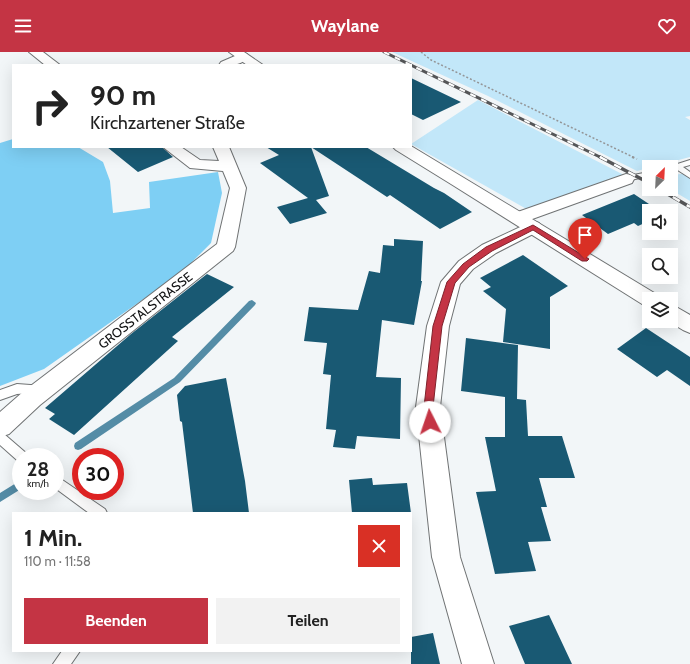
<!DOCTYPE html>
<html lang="de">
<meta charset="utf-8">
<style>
:root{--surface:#fff;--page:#f2f2f2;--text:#222;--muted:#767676;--accent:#c43444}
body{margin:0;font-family:Cabin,sans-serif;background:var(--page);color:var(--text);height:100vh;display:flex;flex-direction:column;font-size:15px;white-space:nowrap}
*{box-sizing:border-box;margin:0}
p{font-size:13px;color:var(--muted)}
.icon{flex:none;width:22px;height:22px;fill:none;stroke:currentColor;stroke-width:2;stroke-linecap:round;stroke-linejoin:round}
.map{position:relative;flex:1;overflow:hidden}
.details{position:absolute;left:12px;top:460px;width:400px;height:140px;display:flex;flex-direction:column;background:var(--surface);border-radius:0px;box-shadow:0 4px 16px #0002}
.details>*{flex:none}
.top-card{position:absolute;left:12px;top:12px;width:400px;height:84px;border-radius:0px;box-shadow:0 4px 16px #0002;background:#fff;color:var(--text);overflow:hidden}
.needle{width:26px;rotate:24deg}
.fabs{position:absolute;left:642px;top:108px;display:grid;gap:8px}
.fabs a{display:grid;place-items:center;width:36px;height:36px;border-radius:0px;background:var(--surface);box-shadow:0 4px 16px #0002;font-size:20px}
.speed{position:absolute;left:12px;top:396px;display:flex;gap:8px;font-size:20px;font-weight:700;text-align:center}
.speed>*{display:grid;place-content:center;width:52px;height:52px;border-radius:50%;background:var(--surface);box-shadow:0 4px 16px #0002;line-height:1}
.speed small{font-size:10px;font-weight:400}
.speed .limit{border:6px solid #d22;background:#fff;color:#111}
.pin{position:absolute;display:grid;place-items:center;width:34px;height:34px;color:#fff;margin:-41px -17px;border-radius:50% 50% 50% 0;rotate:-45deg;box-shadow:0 0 4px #0007}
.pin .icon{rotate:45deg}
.me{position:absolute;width:44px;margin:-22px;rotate:356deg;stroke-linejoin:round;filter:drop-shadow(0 0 3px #0008)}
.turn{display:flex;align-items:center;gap:14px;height:84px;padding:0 12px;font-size:18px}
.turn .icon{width:52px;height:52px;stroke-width:2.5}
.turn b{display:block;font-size:28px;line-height:34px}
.round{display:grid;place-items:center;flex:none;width:42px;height:42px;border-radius:0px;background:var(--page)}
.summary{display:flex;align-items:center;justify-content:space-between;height:68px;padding:0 12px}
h1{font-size:24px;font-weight:800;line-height:30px}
.cta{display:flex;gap:8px;margin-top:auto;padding:8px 12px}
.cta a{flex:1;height:46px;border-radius:0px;background:var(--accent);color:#fff;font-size:16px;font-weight:800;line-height:46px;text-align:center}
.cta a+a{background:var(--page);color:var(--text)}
header{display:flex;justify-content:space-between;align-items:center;height:52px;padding:0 12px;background:var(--accent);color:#fff;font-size:18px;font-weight:800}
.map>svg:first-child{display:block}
</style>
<header><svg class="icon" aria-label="menu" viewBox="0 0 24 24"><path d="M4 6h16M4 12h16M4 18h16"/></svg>Waylane<svg class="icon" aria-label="heart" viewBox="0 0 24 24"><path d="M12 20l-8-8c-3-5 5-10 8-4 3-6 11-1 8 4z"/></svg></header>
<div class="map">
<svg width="690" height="612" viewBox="0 0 690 612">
<rect width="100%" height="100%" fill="#f2f6f8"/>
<path fill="#c2e7f9" d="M 392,0 L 690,0 L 690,64 L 685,65 L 690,68 L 690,105 L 637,119 L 488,44 Z
M 478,48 L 624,123 L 530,159 L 411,92 Z
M 690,121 L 690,149 L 670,137 L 671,137 L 671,123 Z"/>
<path fill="#7ecff4" d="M 13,87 L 13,95 L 78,95 L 103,110 L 110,129 L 113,161 L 150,156 L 149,130 L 218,120 L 222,141 L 211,191 L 182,220 L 44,317 L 0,334 L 0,91 Z"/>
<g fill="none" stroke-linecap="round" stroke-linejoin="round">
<path fill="#548ca6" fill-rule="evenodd" d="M 252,248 L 256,251 L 255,253 L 180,330 L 81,397 L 78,398 L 75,397 L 74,394 L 75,391 L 174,326 L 249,249 Z
M 21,428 L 21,437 L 0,450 L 0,441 Z"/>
</g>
<path fill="#195973" d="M 411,26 L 461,50 L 423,68 L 411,62 Z
M 107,95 L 162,95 L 173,105 L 138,120 Z
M 266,95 L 366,95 L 434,136 L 444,141 L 472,160 L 440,177 L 390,143 L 387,145 L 311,95 L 329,144 L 316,148 L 327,161 L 290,172 L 277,155 L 308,146 L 260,111 L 279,103 Z
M 634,142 L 649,152 L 649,169 L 638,174 L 634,171 L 608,182 L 582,163 Z
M 394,187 L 423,189 L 421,229 L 422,229 L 414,273 L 382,268 L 376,325 L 401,326 L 400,387 L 357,384 L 355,397 L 333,395 L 336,378 L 326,377 L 331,323 L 323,322 L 327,291 L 304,289 L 309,255 L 358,258 L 369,219 L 380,221 L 383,193 L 394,194 Z
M 523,203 L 568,234 L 550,245 L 550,297 L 503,290 L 506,257 L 483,239 L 491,235 L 480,226 Z
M 207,222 L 234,235 L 172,285 L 178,289 L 74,383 L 49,367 L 55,362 L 45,356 L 131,282 Z
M 646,276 L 690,305 L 690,334 L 667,318 L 657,325 L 617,297 Z
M 466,286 L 518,293 L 517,347 L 526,348 L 528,384 L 562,384 L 575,426 L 539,426 L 547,455 L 541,455 L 551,489 L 528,490 L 536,519 L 495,522 L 476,440 L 496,439 L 485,385 L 505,385 L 505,345 L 461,339 Z
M 226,326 L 245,429 L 249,461 L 193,461 L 182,370 L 180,369 L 177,343 L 185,334 Z
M 372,426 L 373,433 L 407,431 L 411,461 L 352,461 L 349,428 Z
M 549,563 L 572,612 L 525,612 L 509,574 Z
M 433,581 L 440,612 L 411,612 L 411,585 Z"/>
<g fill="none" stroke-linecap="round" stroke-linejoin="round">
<g stroke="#707374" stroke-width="2">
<path id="lane" d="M 690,108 L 690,113 L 683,115 L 690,120 L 690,126 L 676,117 L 671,118 L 671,115 L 668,115 Z
M 649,120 L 649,124 L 626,129 L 622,127 L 623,125 Z
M 17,332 L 44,334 L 46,337 L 44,340 L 17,342 L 0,348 L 0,338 Z
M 0,381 L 4,382 L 26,401 L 28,405 L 21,405 L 21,410 L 18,409 L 0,393 Z
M 55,423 L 105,457 L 107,461 L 89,461 L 55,436 Z
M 62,599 L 80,599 L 71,612 L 53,612 Z"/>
</g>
<g stroke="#707374" stroke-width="2">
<path id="street" d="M 29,0 L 43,0 L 60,13 L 45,13 Z
M 242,1 L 247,2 L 248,5 C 242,14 230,13 219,13 L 221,10 Z
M 163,95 L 181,95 L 200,108 L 219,109 L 213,95 L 229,95 L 246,136 L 235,195 L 233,199 L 40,353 L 9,382 L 0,385 L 0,360 L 24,339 L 217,192 L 230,136 L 223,119 L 190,116 Z
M 626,122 L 632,123 L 634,127 L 632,131 L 524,170 L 518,171 L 512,170 L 509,166 L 512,162 Z
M 533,169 L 539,171 L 542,175 L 539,179 L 496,201 L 473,217 L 460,232 L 449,274 L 440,355 L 460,505 L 494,612 L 462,612 L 432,505 L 416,355 L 427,274 L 441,230 L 459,209 L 482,193 Z"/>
</g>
<g stroke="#707374" stroke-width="2">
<path id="secondary" d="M 229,0 L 244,0 L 263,13 L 247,13 Z
M 411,94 L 656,242 L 659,247 L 649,247 L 649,254 L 642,252 L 451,132 L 396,98 L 393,95 Z
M 671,254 L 678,256 L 690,263 L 690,281 L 683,278 L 668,269 L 671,269 Z"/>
</g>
<path stroke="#949698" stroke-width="1.5" stroke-dasharray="2 2" stroke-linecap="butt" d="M 421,0 L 431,8 L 635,106"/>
<path stroke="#949698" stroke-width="2" stroke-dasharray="2.5 2.5" stroke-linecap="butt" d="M 632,105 L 637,107"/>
<use href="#lane" fill="#fff" fill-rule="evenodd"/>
<use href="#street" fill="#fff" fill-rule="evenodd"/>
<use href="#secondary" fill="#fff" fill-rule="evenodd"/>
<g stroke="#555658" stroke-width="3">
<path id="rail-far1" d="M 384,0 L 602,106"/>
</g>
<g stroke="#555658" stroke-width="3.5">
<path id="rail" d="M 600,105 L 649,131
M 659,137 L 690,155"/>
</g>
<use href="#rail-far1" stroke="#fff" stroke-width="2" stroke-dasharray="6" stroke-linecap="butt"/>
<use href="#rail" stroke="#fff" stroke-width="2.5" stroke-dasharray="8" stroke-linecap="butt"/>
</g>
<path fill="#c43444" stroke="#7f222c" d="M 533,173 L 589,207 L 587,209 L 582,209 L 533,178 L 492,199 L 469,215 L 455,231 L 442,274 L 433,355 L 435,370 L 434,373 L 427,373 L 424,355 L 433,274 L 447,230 L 463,212 L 486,195 Z"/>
<g text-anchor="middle" stroke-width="4" stroke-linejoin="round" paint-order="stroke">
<g font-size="13" fill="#111213" stroke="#fff">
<text transform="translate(145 258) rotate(-38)" y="5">GROSSTALSTRASSE</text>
</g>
</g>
</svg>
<div class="fabs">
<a><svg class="needle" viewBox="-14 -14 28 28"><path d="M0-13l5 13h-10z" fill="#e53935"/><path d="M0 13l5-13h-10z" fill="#767676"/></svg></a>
<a><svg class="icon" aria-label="sound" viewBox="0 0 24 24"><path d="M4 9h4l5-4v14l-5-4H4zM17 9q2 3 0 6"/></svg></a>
<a><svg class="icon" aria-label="search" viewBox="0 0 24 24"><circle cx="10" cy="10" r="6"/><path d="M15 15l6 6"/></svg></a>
<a><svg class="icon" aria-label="layers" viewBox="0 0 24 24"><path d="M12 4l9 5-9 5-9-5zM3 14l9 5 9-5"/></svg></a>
</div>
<div class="speed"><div>28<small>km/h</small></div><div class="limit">30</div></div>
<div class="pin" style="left:585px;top:207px;background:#d93025"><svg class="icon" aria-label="arrive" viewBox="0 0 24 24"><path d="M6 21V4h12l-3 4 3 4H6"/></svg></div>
<svg class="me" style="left:430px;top:370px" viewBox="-20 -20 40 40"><circle r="19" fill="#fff"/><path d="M0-13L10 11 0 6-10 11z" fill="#c43444"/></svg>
<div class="top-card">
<div class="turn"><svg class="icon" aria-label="right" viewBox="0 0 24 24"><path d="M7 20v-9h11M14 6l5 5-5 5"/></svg><div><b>90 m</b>Kirchzartener Straße</div></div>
</div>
<section class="details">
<div class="summary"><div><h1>1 Min.</h1><p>110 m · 11:58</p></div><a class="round" style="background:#d93025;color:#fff"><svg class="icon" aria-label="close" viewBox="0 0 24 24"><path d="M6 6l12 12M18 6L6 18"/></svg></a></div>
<div class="cta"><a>Beenden</a><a>Teilen</a></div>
</section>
</div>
